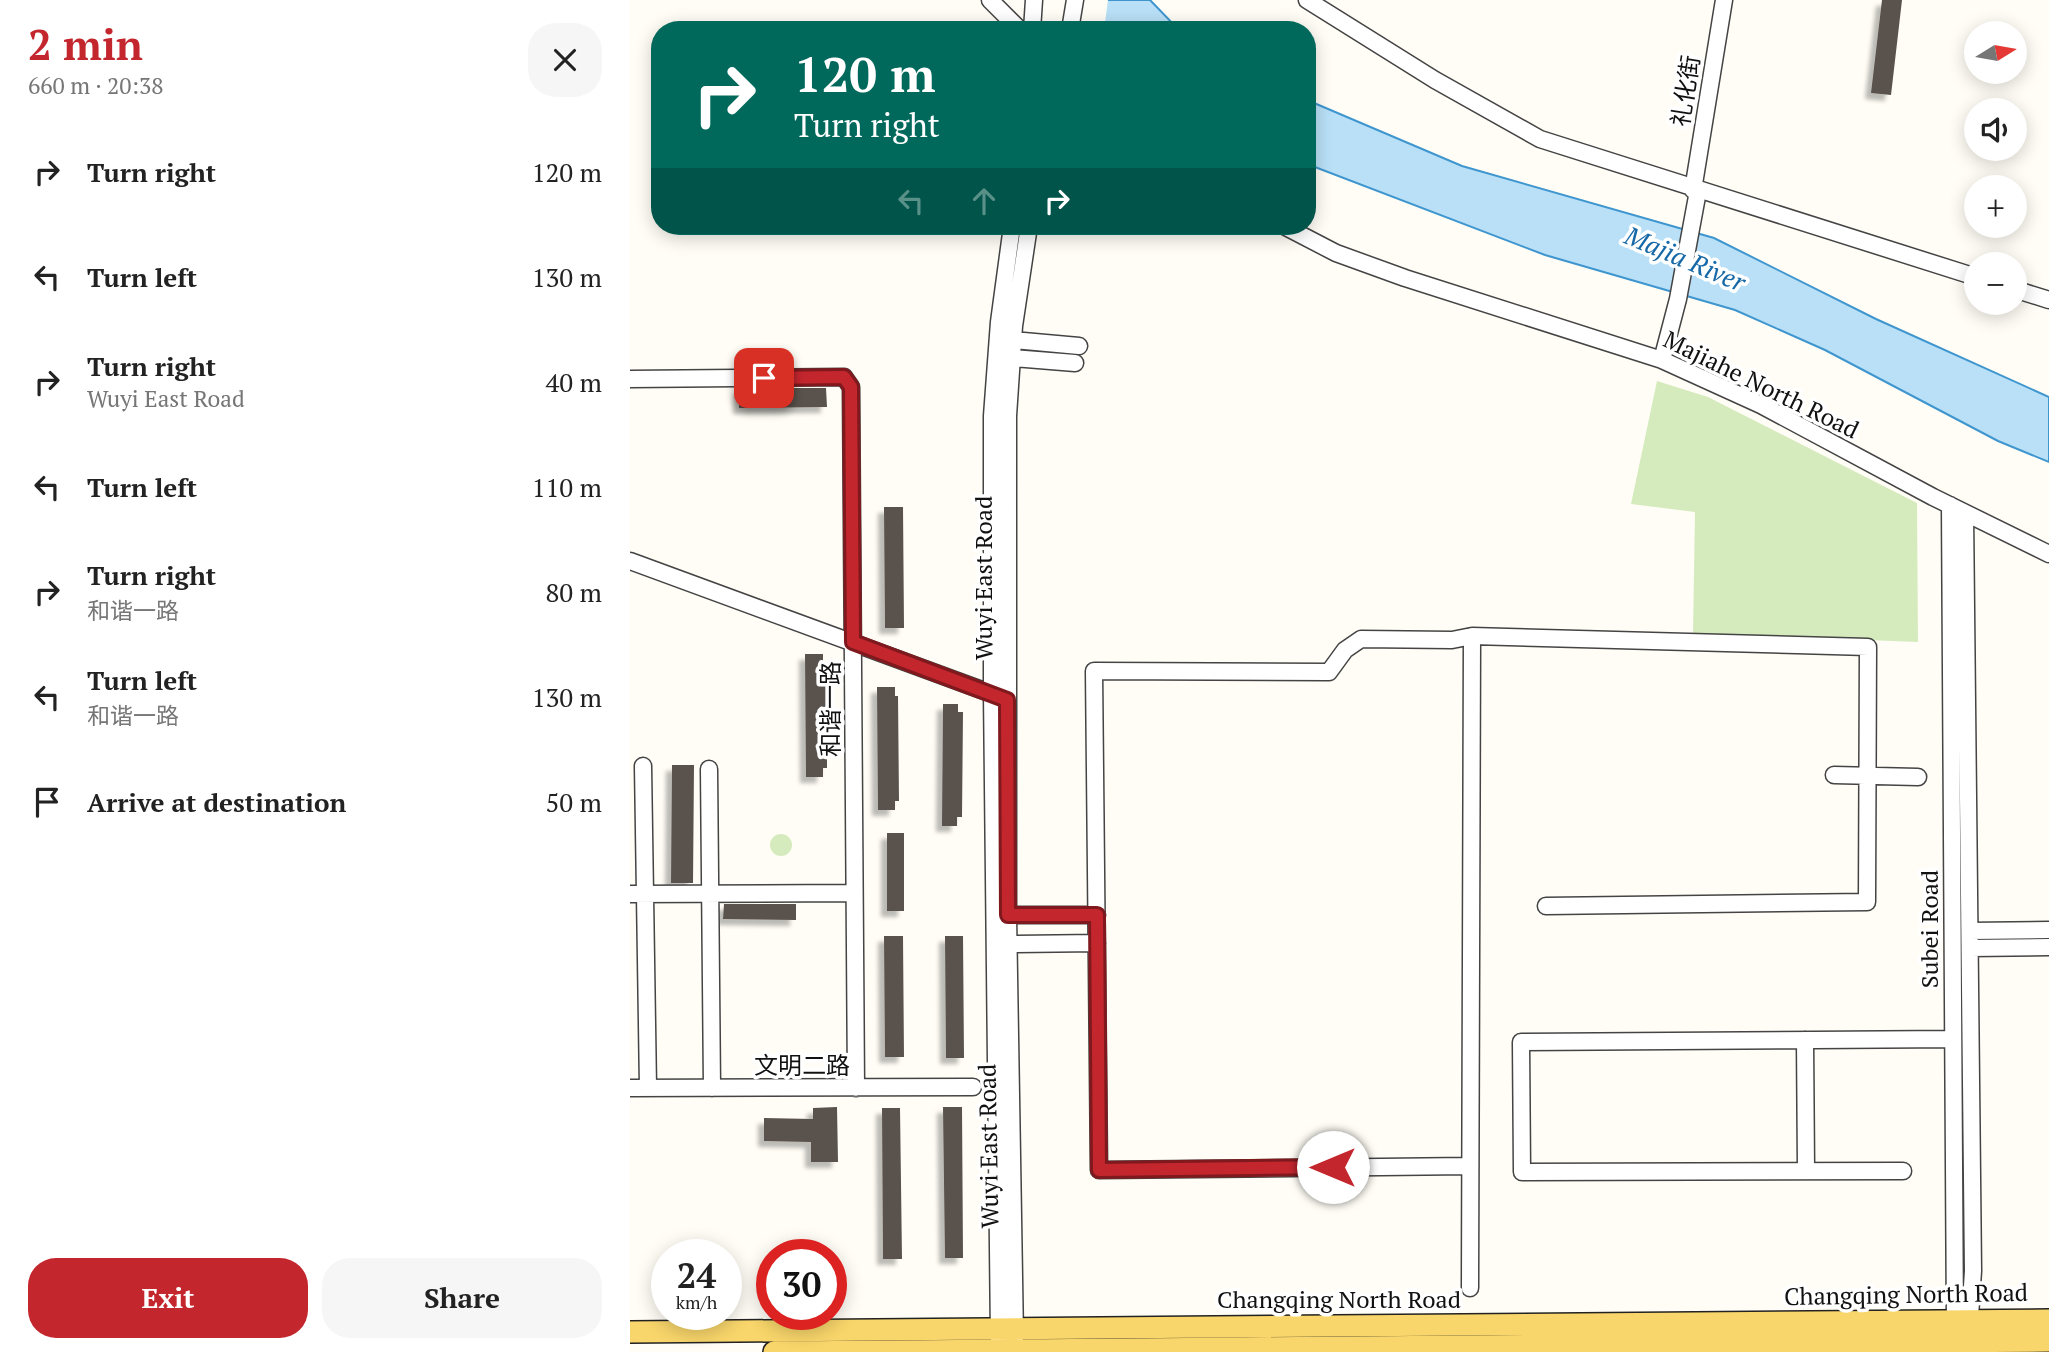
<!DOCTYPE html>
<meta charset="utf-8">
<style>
:root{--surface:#fff;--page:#f6f6f6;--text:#222;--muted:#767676;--accent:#c4262e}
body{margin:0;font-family:"PT Serif","Noto Sans SC",serif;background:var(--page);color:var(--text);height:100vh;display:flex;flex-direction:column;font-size:26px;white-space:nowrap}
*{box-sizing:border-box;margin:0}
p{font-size:23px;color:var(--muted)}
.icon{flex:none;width:38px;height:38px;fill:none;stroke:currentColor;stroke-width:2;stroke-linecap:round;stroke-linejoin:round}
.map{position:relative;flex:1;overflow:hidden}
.drawer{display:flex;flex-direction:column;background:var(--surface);width:630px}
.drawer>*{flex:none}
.guide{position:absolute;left:21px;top:21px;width:665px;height:214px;border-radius:28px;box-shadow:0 4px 18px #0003;background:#00695c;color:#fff;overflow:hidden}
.needle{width:46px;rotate:79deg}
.controls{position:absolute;left:1334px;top:21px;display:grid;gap:14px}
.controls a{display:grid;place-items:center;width:63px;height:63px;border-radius:50%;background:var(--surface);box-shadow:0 4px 18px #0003;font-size:35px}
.speed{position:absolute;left:21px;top:1239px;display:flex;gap:14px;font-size:35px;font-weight:700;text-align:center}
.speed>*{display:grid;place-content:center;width:91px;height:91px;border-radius:50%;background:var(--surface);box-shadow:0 4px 18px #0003;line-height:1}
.speed small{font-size:18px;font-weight:400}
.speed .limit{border:10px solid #d22;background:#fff;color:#111}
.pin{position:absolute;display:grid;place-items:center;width:60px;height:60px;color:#fff;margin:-30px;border-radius:14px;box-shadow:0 4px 10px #0006}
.me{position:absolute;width:77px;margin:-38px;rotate:270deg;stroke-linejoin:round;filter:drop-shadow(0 0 5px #0008)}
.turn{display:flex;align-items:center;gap:24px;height:147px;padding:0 28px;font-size:32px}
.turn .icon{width:91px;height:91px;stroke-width:2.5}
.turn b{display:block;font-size:49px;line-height:60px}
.lanes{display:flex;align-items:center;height:66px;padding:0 28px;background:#0003;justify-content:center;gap:35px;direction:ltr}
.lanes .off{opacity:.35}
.round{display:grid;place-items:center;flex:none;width:74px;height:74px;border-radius:28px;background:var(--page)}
.summary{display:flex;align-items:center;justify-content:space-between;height:119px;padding:0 28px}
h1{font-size:42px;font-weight:600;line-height:52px;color:var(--accent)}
.primary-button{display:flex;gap:14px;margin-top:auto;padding:14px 28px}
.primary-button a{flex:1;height:80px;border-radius:28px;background:var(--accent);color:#fff;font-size:28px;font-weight:600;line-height:80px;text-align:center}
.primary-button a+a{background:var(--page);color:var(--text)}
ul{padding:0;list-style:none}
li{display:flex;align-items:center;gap:21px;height:105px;padding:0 28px}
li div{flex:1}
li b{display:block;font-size:26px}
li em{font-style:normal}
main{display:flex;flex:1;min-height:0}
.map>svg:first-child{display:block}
</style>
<main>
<section class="drawer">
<div class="summary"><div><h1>2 min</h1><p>660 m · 20:38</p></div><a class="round"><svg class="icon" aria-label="close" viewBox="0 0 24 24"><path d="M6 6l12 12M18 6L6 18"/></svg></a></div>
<ul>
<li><svg class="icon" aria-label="right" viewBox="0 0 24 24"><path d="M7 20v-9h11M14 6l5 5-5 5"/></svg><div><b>Turn right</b></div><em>120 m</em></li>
<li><svg class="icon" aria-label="left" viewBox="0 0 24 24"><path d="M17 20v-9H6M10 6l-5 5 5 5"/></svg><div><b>Turn left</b></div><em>130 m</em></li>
<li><svg class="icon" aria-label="right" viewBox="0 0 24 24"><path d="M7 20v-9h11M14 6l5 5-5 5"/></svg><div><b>Turn right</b><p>Wuyi East Road</p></div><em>40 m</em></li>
<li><svg class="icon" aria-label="left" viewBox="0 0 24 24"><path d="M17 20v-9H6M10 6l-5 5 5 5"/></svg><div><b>Turn left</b></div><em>110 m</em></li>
<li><svg class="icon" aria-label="right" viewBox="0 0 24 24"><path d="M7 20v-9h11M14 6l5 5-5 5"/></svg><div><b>Turn right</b><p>和谐一路</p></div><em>80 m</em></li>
<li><svg class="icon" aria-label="left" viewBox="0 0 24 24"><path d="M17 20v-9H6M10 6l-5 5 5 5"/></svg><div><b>Turn left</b><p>和谐一路</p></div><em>130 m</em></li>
<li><svg class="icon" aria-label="arrive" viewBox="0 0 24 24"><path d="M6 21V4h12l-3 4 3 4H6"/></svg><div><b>Arrive at destination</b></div><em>50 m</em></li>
</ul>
<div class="primary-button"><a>Exit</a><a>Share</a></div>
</section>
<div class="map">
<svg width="1419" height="1352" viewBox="0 0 1419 1352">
<defs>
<filter id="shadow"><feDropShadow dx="-6" dy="6" stdDeviation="2" flood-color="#0004"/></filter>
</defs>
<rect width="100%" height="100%" fill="#fffdf5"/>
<path fill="#d5ebbd" d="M 1027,381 L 1078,397 L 1287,503 L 1288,642 L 1063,633 L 1065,512 L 1001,504 Z
M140 845a11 11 0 1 1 22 0a11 11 0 1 1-22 0Z"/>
<path fill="#b9e0f7" stroke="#3f96cf" stroke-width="2" d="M 448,0 L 520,0 L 549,30 L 476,30 Z
M 677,100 L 832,166 L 1084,238 L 1246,319 L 1419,397 L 1419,462 L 1368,441 L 1195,350 L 1105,310 L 915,255 L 677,164 Z"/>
<path fill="#fffdf5" d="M 444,0 L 478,0 L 474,30 L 471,30 Z"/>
<path fill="#5a524d" filter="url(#shadow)" d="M 1252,0 L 1272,0 L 1261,95 L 1241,93 Z
M 109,388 L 196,388 L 197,407 L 109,408 Z
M 254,507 L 273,507 L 274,628 L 255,628 Z
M 175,654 L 193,654 L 193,663 L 197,663 L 197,768 L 193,768 L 193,777 L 176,777 Z
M 247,687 L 265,687 L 265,696 L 268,696 L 269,801 L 265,801 L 265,810 L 248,810 Z
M 313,704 L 328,704 L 328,712 L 333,712 L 332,817 L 327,817 L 327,826 L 312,826 Z
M 42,765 L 64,765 L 63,883 L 41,883 Z
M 257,833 L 274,833 L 274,911 L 257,911 Z
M 94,904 L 166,904 L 166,920 L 93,919 Z
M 254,936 L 273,936 L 274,1057 L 255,1057 Z
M 315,936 L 333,936 L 334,1058 L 316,1058 Z
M 207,1107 L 208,1162 L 181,1162 L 181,1142 L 134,1141 L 134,1118 L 183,1119 L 183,1108 Z
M 313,1107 L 332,1107 L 333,1258 L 315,1258 Z
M 252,1108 L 270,1108 L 272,1259 L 253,1259 Z"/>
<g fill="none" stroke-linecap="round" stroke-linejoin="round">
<g stroke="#444" stroke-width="19">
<path id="minor" d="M 360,0 L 390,30
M 677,0 L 805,80 L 910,139 L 1346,277
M 402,30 L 404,0
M 440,30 L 445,0
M 1063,190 L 1094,0
M 654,226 L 706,253 L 775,278 L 1032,360 L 1131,405 L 1303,497 L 1419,554
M 1384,289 L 1419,300
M 383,340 L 449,346
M 382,358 L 445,363
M 1032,360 L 1048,299 L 1068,191
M 0,379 L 214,377 L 221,387 L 226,1088
M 1320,505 L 1325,1329
M 1335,513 L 1343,1271 L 1339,1332
M 0,561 L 368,696
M 13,766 L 18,1088
M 79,769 L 82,1088
M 1204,775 L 1288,777
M 0,894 L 224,893
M 378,915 L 467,915
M 1340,931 L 1419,930
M 378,944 L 467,943
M 1340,948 L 1419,947
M 1175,1040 L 1176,1170
M 0,1088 L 343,1087
M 839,1166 L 469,1170 L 464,671 L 699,672 L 715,650 L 731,639 L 822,640 L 842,636 L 1238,647 L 1237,902 L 916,906
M 1273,1171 L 892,1172 L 891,1042 L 1323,1039
M 840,1288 L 842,636
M 385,1338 L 378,915 L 378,416 L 384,326 L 399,226
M 369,1339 L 362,693 L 362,416 L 369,322 L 382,226"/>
</g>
<g stroke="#222" stroke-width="24">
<path id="major" d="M 0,1332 L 1419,1320
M 144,1352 L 1419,1341"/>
</g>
<use href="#minor" stroke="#fff" stroke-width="16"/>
<use href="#major" stroke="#f9d66b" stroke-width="21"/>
</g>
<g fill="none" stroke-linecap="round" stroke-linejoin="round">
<g stroke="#7f191e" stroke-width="18">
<path id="route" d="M 134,378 L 214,377 L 221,387 L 223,642 L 377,700 L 378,915 L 467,915 L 469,1170 L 703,1167"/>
</g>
<use href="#route" stroke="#c4262e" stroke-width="12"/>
</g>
<g text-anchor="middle" stroke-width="7" stroke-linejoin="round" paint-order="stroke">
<g font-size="24" fill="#111" stroke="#fff">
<text transform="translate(1056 91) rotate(-81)" y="8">礼化街</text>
<text transform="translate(1131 385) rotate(26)" y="8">Majiahe North Road</text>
<text transform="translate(354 578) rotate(-90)" y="8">Wuyi East Road</text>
<text transform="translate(201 709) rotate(-90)" y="8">和谐一路</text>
<text transform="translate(1300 929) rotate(-90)" y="8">Subei Road</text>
<text x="172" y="1074">文明二路</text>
<text transform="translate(359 1146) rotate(-91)" y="8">Wuyi East Road</text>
<text transform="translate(1276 1295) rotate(-1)" y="8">Changqing North Road</text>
<text x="709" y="1308">Changqing North Road</text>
</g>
<g font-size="26" font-style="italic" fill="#1768a6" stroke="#fff">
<text transform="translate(1055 259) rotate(23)" y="9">Majia River</text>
</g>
</g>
</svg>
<div class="controls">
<a><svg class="needle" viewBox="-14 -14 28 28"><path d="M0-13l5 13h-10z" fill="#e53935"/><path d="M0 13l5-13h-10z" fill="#767676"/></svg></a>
<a><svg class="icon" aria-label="sound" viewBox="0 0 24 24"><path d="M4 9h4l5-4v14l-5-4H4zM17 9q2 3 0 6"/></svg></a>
<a>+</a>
<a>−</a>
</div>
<div class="speed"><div>24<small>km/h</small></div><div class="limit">30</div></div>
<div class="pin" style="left:134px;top:378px;background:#d93025"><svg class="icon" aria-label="arrive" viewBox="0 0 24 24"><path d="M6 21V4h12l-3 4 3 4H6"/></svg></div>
<svg class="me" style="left:703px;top:1167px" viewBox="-20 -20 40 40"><circle r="19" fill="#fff"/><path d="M0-13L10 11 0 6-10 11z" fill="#c4262e"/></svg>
<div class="guide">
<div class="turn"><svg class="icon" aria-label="right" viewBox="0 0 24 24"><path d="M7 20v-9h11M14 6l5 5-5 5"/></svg><div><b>120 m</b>Turn right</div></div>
<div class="lanes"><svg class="icon off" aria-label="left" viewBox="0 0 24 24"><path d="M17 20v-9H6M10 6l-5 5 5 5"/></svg><svg class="icon off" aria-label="ahead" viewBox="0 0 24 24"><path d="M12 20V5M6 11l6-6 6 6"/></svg><svg class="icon" aria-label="right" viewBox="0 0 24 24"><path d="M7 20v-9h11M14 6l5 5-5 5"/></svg></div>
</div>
</div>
</main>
